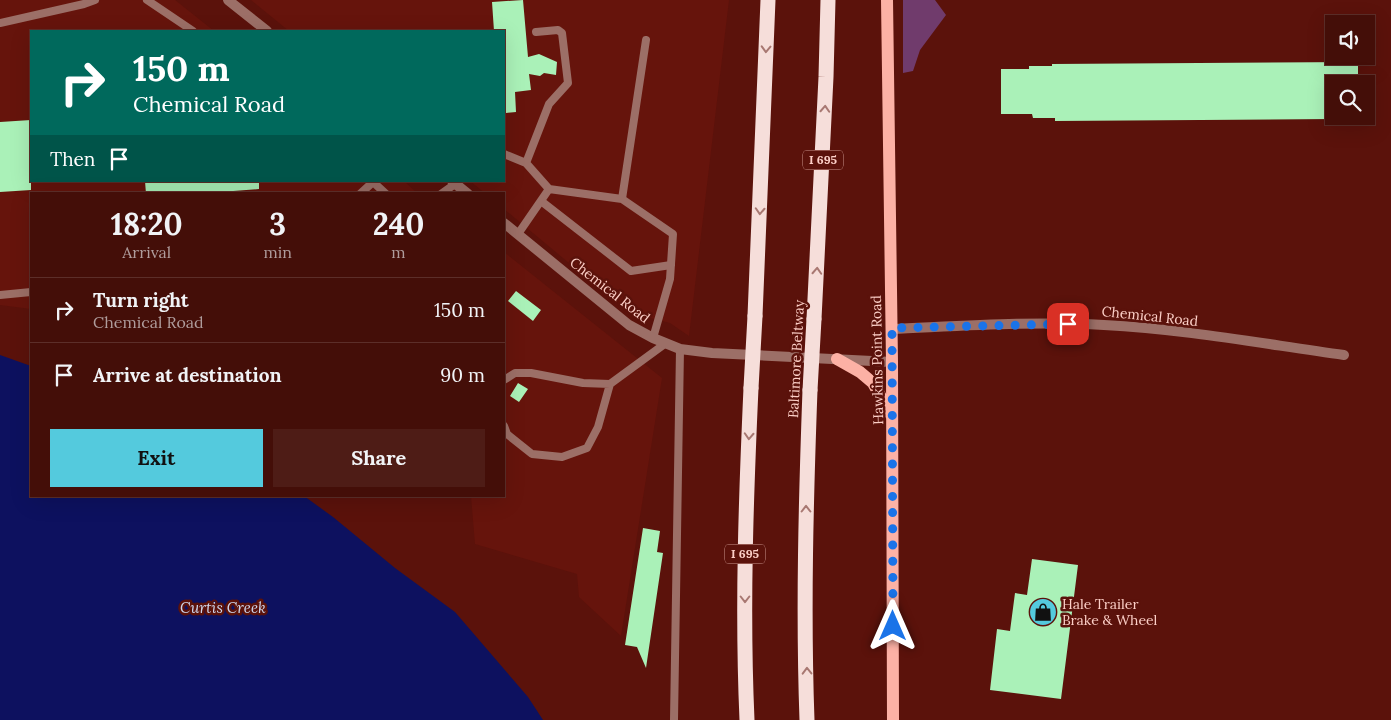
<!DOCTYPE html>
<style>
:root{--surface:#440e08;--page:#4e1c16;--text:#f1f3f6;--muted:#af9c9c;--line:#5c2e29;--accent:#54cadd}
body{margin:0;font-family:Lora,serif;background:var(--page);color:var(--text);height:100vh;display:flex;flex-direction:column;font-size:19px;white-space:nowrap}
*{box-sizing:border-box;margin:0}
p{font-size:16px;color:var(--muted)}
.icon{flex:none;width:28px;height:28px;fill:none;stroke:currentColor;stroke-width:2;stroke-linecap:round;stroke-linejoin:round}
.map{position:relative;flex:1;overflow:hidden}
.panel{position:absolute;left:30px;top:192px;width:475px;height:305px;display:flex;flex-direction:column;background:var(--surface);border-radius:0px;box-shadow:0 5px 20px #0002,0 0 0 1px var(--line)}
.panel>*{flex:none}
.banner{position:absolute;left:30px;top:30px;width:475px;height:152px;border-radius:0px;box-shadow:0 5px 20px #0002,0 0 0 1px var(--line);background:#00695c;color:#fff;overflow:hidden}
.fabs{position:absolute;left:1325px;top:15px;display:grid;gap:10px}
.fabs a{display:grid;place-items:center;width:50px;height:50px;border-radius:0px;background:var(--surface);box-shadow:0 5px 20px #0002,0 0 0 1px var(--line);font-size:25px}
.pin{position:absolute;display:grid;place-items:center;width:42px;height:42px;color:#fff;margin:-21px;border-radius:10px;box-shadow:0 2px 8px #0006}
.me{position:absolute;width:55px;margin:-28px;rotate:0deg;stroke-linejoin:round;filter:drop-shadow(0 0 4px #0008)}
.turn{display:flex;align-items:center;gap:18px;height:105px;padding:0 20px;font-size:22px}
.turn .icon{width:65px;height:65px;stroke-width:2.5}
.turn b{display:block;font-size:35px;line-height:42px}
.then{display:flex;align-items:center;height:48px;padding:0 20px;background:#0003;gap:10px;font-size:19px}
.eta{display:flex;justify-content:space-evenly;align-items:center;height:85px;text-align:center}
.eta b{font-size:30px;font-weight:700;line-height:35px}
.action{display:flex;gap:10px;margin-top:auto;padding:10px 20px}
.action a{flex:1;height:58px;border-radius:0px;background:var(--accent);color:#111;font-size:20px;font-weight:700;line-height:58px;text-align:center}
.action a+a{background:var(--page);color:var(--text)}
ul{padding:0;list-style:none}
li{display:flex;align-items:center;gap:15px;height:65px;padding:0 20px;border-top:1px solid var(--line)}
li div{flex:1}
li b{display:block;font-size:19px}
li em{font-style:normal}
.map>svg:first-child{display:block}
</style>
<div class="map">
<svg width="1391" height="720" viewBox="0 0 1391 720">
<rect width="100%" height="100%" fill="#5b120b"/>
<path fill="#66140c" d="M 0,0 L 175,0 L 214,31 L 31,31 L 31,181 L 404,181 L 418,194 L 31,194 L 31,309 L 0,305 Z
M 251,0 L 729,0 L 689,336 L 670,323 L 628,312 L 504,209 L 504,194 L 486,194 L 470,181 L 504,181 L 504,31 L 289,31 Z
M 504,252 L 662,378 L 621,636 L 579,597 L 577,574 L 475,544 L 471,496 L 504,496 Z"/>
<path fill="#703b6c" d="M 903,0 L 935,0 L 946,15 L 920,50 L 913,71 L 903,73 Z"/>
<path fill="#0d115f" d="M 0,355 L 31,366 L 31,496 L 304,496 L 333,517 L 395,568 L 455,612 L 528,697 L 543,720 L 0,720 Z"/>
<path fill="#aaf1b8" d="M 523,0 L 528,57 L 539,54 L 557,62 L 556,75 L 544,73 L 540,76 L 529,74 L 531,90 L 515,92 L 516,112 L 506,113 L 504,88 L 504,31 L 494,31 L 492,2 Z
M 1358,62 L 1358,84 L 1334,84 L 1334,119 L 1055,121 L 1055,118 L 1033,118 L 1032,114 L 1001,114 L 1001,69 L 1029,69 L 1029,66 L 1052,66 L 1052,64 Z
M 31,120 L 31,190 L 0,192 L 0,122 Z
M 145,181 L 259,181 L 259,189 L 194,194 L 146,194 Z
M 516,291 L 541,310 L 533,321 L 508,301 Z
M 518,383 L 528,389 L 519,402 L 510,396 Z
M 643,528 L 660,531 L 657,552 L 663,553 L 646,668 L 637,647 L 625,645 Z
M 1032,559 L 1078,565 L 1061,699 L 990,690 L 997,629 L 1010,631 L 1015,593 L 1027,595 Z"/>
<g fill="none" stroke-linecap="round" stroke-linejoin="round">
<path stroke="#9c6f67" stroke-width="8" d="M 147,0 L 193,31
M 0,23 L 84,4 L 95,0
M 504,154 L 526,163 L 549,104 L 568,83 L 562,33 L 558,30 L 536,32
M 372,181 L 386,194
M 549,189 L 622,199 L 673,234 L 670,279 L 653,338
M 360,194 L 373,182
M 441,194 L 455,184
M 622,199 L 646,40
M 541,201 L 631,271 L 671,265
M 518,234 L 549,189 L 526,163
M 0,295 L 31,292
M 504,380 L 515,373 L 531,373 L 583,383 L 610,384 L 666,343
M 504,426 L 507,434 L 532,454 L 562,457 L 587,448 L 598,427 L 610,384
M 674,720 L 680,349"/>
<path stroke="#9c6f67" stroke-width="10" d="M 228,0 L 267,31
M 452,181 L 468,194
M 504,223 L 629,325 L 653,338 L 680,349 L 712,353 L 892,362
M 892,329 C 962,326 1033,321 1104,325 C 1184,329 1264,344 1344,355"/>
<path stroke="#fcb1a5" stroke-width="12" d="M 887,0 L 892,362 L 893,720
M 837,359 L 860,372 L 873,383 L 891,415"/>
<path stroke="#f6deda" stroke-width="15" d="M 755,316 L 768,0
M 814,319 L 826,77 L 828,0
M 747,720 C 742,609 746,498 751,388
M 807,720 C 803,610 806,500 810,390"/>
<path stroke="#f6deda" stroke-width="15" d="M 751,388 L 755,316
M 810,390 L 814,319"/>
</g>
<defs><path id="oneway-chevron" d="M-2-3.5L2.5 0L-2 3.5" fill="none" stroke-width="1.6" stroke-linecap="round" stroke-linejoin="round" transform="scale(1.25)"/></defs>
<g stroke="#a87872">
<use href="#oneway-chevron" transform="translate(766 49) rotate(92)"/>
<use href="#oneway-chevron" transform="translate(825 109) rotate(-87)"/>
<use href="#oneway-chevron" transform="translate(760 211) rotate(93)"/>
<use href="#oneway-chevron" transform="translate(817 271) rotate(-87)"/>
<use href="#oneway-chevron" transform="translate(749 436) rotate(93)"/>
<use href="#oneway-chevron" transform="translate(806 509) rotate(-90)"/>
<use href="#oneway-chevron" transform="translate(745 599) rotate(90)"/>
<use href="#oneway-chevron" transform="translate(807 671) rotate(-91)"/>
</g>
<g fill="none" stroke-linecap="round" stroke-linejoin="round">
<path stroke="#1a73e8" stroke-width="9" stroke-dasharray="0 16.2" d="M 893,626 L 892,328 L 1068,324"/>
</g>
<defs>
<g id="shop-disc" transform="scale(1.4375)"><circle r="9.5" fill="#54cadd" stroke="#5b120b"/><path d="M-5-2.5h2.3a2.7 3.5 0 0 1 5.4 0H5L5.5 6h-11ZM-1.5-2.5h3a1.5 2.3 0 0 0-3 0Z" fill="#111"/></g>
</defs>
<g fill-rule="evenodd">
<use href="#shop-disc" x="1043" y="612"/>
</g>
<g text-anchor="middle" stroke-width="5" stroke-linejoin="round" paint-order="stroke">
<g fill="#5b120b" stroke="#cc968f" stroke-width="1">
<rect x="803" y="150.5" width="40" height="19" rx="4"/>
<rect x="725" y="544.5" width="40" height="19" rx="4"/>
</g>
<g font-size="12" font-weight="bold" fill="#fccfc7">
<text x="823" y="164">I 695</text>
<text x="745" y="558">I 695</text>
</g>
<g font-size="14" fill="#fccfc7" stroke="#5b120b">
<text transform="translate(610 290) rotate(38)" y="5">Chemical Road</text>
<text transform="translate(1150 316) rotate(6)" y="5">Chemical Road</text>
<text transform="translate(796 359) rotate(-87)" y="5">Baltimore Beltway</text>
<text transform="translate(877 360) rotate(-91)" y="5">Hawkins Point Road</text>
</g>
<g font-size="14" fill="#fccfc7" stroke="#5b120b" text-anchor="start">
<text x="1062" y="609">Hale Trailer<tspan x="1062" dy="16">Brake &amp; Wheel</tspan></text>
</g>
<g font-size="15" font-style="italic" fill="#ced6ec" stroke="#5b120b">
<text x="223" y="613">Curtis Creek</text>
</g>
</g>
</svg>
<div class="fabs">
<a><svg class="icon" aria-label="sound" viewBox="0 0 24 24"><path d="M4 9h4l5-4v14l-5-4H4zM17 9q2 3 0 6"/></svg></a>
<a><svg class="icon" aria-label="search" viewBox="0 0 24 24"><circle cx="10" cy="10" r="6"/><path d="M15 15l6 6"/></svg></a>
</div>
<div class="pin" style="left:1068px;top:324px;background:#d93025"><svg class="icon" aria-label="arrive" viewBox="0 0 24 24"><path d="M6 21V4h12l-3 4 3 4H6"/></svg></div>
<svg class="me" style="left:893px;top:626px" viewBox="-20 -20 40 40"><path d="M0-17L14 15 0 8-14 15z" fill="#1a73e8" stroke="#fff" stroke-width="4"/></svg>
<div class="banner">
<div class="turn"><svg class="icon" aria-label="right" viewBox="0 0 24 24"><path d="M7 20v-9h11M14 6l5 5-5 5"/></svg><div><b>150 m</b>Chemical Road</div></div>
<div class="then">Then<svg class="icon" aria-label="arrive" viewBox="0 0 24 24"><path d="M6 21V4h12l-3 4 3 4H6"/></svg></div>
</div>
<section class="panel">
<div class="eta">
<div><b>18:20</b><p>Arrival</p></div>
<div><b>3</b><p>min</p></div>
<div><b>240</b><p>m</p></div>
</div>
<ul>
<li><svg class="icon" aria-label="right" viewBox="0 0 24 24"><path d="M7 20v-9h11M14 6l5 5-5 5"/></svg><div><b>Turn right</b><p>Chemical Road</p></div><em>150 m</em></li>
<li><svg class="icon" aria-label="arrive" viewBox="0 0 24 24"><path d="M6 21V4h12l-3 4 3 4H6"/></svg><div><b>Arrive at destination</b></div><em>90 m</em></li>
</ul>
<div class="action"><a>Exit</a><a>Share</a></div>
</section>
</div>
